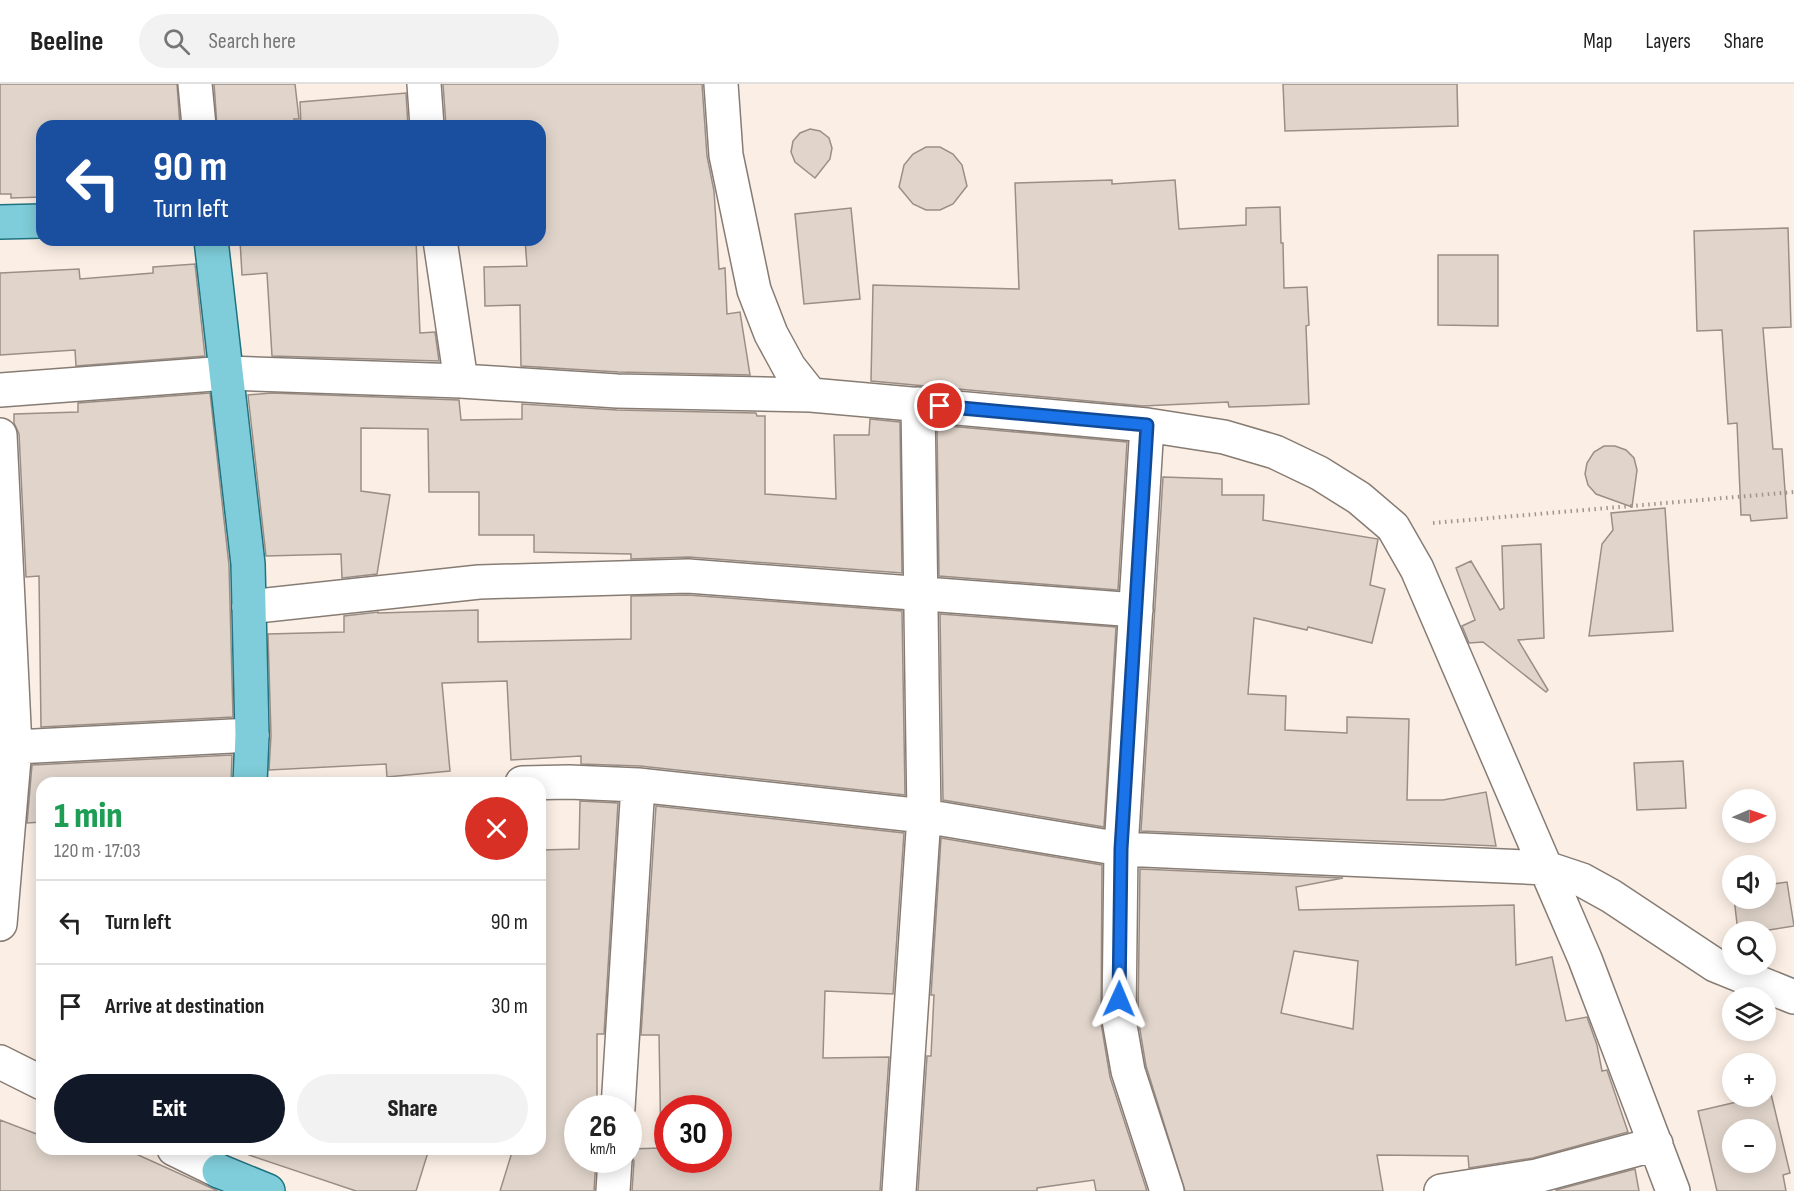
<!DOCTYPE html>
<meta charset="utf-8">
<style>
:root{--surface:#fff;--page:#f2f2f2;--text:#222;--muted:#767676;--line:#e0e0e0;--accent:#111827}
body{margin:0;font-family:"Sofia Sans Condensed",sans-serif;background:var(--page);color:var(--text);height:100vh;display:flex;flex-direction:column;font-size:22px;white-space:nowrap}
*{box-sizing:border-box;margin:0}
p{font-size:20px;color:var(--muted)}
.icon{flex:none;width:33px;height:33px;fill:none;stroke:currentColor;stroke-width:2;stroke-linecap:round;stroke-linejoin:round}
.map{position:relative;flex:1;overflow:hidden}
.drawer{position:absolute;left:36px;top:693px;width:510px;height:378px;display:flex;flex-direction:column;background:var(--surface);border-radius:18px;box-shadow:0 3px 15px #0003}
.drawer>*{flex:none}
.hud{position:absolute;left:36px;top:36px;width:510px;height:126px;border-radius:18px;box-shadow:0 3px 15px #0003;background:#1a4fa0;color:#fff;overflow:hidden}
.needle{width:39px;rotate:88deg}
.buttons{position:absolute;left:1722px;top:705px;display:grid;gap:12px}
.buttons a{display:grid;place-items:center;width:54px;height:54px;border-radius:50%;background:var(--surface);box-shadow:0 3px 15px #0003;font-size:30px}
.speed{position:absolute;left:564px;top:1011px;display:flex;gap:12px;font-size:30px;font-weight:700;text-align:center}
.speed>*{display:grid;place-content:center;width:78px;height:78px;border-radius:50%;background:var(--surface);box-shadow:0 3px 15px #0003;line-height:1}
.speed small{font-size:15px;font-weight:400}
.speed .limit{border:9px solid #d22;background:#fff;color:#111}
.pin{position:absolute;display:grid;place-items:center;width:51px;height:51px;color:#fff;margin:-26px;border:3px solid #fff;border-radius:50%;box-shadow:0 2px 6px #0007}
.me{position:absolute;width:66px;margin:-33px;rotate:1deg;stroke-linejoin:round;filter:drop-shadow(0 0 4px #0008)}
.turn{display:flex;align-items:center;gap:21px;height:126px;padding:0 18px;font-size:27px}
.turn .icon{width:78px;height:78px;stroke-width:2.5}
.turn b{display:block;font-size:42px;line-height:51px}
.round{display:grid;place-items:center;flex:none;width:63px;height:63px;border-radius:32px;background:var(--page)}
.summary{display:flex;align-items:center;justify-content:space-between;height:102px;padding:0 18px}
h1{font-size:36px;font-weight:800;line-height:45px;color:#1e9e55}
.primary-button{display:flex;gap:12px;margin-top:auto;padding:12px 18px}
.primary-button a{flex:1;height:69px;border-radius:36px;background:var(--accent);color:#fff;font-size:24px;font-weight:800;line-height:69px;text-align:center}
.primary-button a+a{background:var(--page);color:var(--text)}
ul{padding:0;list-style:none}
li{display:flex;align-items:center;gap:18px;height:84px;padding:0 18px;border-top:2px solid var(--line)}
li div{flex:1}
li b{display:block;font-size:22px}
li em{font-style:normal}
header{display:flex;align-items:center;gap:36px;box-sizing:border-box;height:84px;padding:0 30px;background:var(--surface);border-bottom:2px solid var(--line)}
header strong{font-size:28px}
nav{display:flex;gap:33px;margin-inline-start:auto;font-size:21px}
.search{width:420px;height:54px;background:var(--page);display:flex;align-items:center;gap:15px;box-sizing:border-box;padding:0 21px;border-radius:33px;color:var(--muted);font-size:22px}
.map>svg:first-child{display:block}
</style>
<header>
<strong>Beeline</strong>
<div class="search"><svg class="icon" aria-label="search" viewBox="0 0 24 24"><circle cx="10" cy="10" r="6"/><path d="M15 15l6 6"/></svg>Search here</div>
<nav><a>Map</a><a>Layers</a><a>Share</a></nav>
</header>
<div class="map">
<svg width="1794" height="1107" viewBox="0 0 1794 1107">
<rect width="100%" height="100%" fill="#fbefe5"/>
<path fill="#e1d5cb" stroke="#9a8e86" stroke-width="1.5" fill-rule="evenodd" d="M 0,0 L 177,0 L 180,42 L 42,42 L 42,113 L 11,114 L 11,110 L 0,110 Z
M 214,0 L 295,0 L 299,35 L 294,35 L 294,42 L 217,42 Z
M 443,0 L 702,0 L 707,72 L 714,107 L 719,185 L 725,184 L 727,230 L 740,228 L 750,291 L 618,288 L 521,282 L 520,221 L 485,222 L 484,183 L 527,182 L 525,156 L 540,156 L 540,42 L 446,42 Z
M 1283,0 L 1457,0 L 1458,42 L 1285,47 Z
M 406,9 L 408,42 L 301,42 L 300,18 Z
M 810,45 L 820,47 L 829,54 L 832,64 L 830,75 L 815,94 L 795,78 L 791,68 L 793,57 L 800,49 Z
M 926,63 L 940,63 L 953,70 L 962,81 L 967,102 L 953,120 L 940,126 L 926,126 L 913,120 L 899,103 L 904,81 L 913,70 Z
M 1112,96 L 1112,100 L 1175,96 L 1179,145 L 1246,141 L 1246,124 L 1280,123 L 1281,159 L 1283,159 L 1284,204 L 1307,203 L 1309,241 L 1306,242 L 1309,320 L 1229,323 L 1228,318 L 1143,322 L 871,297 L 873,201 L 1019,205 L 1015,99 Z
M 851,124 L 860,215 L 804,220 L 795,130 Z
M 1788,144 L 1791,243 L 1763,244 L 1773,365 L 1782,365 L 1787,434 L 1751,437 L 1750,431 L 1741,431 L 1737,339 L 1728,340 L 1722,246 L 1697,247 L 1694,147 Z
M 240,156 L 416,156 L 420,249 L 435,248 L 439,277 L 272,272 L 267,189 L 242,191 Z
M 1438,171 L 1498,171 L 1498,242 L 1438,241 Z
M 195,180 L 205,272 L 76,282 L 75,266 L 0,271 L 0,189 L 79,185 L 80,195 L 153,189 L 153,183 Z
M 210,309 L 229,481 L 233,633 L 41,643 L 39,492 L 26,493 L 19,350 L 14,339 L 14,330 L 78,328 L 78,319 Z
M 272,309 L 459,316 L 461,336 L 522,335 L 522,320 L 617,326 L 756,329 L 757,332 L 765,332 L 765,410 L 836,415 L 834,351 L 869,351 L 870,335 L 900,338 L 902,489 L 689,473 L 631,475 L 631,470 L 534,468 L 534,451 L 479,451 L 479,408 L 429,408 L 428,345 L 361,344 L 361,407 L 390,411 L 377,490 L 342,494 L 341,470 L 266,472 L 248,311 Z
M 937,341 L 1127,358 L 1118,506 L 939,492 Z
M 1604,362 L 1615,362 L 1626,366 L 1634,374 L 1637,386 L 1632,423 L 1596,410 L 1588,401 L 1585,390 L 1587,379 L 1594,368 Z
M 1163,393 L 1222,395 L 1222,411 L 1264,411 L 1263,436 L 1378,455 L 1370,501 L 1385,505 L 1372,559 L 1308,543 L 1307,546 L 1254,534 L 1248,610 L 1286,612 L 1285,646 L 1347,649 L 1347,633 L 1409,635 L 1407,716 L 1443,716 L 1486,708 L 1496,762 L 1141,747 Z
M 1665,424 L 1673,547 L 1589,552 L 1602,460 L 1613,446 L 1611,429 Z
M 1541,460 L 1544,554 L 1518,556 L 1548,606 L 1546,608 L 1483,558 L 1469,559 L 1462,542 L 1475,536 L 1456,484 L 1471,477 L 1500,526 L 1504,524 L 1502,462 Z
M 688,511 L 902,527 L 905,711 L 640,682 L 581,680 L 581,672 L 511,676 L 507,597 L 442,599 L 450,687 L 387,693 L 386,680 L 269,686 L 271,651 L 268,550 L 344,548 L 344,532 L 378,528 L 378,529 L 478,526 L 478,558 L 631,555 L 631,512 Z
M 940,530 L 1116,543 L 1104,743 L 943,716 Z
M 232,671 L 231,699 L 42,699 L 42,738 L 27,739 L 32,681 Z
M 1683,677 L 1686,724 L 1637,726 L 1634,679 Z
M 580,717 L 618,719 L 604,950 L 597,950 L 597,1024 L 578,1024 L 578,1076 L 596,1076 L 594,1107 L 500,1107 L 513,1065 L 540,1065 L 540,766 L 579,765 Z
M 656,722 L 904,749 L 893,910 L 825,907 L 823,974 L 889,973 L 880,1107 L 632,1107 L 634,1077 L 629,1065 L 661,1064 L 659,951 L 641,951 ZM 668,1024 L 718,1024 L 718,1076 L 668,1076 Z
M 941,754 L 1102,781 L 1101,939 L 1110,993 L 1147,1107 L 1096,1107 L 1094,1096 L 1037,1104 L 1037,1107 L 918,1107 L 927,972 L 931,972 L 934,911 L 931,911 Z
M 1140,785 L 1343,794 L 1296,803 L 1299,826 L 1514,821 L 1516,881 L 1552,873 L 1566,937 L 1587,933 L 1597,961 L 1602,987 L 1607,986 L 1628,1048 L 1533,1074 L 1469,1084 L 1468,1072 L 1377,1071 L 1383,1107 L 1185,1107 L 1146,982 L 1138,934 ZM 1294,867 L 1358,877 L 1353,945 L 1281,929 Z
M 1787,798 L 1794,842 L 1756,848 L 1738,848 L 1734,814 L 1766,814 L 1766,801 Z
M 1771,1010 L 1790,1089 L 1783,1091 L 1786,1107 L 1717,1107 L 1698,1027 ZM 1732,1046 L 1766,1046 L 1766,1078 L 1732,1078 Z
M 0,1036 L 42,1052 L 42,1065 L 125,1065 L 218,1107 L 0,1107 Z
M 250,1065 L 429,1065 L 416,1107 L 356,1107 L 249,1071 Z
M 1635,1085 L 1639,1107 L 1556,1107 L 1556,1106 Z"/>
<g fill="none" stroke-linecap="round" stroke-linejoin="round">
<g stroke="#877c73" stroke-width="36">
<path id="minor" d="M 195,0 L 199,42
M 424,0 L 427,42
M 721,0 L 726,71 L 754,206 L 771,250 L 789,283 L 811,311
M 440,156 L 461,297
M 0,306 L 227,289 L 461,297 L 617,307 L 811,311 L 1147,341 L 1224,353 L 1275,368 L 1319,389 L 1359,414 L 1393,443 L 1417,485 L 1585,875 L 1673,1107
M 1147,341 L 1121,765 L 1119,936 L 1128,987 L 1167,1107
M 0,351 L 15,663 L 0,840
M 249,523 L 479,498 L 688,492 L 1136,526
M 15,663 L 252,651
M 522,699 L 569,698 L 638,701 L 924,732 L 1121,765 L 1546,784 L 1582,796 L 1611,812 L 1715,881 L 1794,913
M 0,978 L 42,999
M 618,1024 L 638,701
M 174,1065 L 219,1087
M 613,1107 L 615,1076
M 899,1107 L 924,732 L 918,320
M 1441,1107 L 1537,1092 L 1656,1060"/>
</g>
<g stroke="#207381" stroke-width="36">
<path id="major" d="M 0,138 L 42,137
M 211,156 L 248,480 L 252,651 L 250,699
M 219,1087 L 268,1107"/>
</g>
<path stroke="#9e958e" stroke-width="4" stroke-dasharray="1.5 4.5" stroke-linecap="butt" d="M 1433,439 L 1794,408"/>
<use href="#minor" stroke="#fff" stroke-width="33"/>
<use href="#major" stroke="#7fcdda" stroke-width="33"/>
</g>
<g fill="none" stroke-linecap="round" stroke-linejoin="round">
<g stroke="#114b97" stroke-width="15">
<path id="route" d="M 940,322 L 1147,341 L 1121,765 L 1119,915"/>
</g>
<use href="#route" stroke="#1a73e8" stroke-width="10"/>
</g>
</svg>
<div class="buttons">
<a><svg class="needle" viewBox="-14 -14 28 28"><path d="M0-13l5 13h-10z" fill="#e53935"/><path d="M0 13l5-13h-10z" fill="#767676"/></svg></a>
<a><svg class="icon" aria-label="sound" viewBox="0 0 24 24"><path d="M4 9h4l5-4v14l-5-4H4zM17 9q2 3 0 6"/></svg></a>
<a><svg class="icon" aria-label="search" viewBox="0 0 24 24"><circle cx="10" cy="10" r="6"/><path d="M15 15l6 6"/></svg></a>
<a><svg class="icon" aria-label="layers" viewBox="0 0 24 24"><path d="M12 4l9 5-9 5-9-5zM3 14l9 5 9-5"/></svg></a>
<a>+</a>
<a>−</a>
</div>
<div class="speed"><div>26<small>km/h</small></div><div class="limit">30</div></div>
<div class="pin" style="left:940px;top:322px;background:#d93025"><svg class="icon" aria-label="arrive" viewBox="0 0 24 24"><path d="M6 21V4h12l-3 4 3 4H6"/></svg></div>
<svg class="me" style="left:1119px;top:915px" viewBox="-20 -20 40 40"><path d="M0-17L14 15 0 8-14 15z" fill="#1a73e8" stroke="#fff" stroke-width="4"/></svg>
<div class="hud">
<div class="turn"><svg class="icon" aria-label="left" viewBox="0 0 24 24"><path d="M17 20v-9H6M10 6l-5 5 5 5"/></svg><div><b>90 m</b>Turn left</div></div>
</div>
<section class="drawer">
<div class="summary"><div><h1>1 min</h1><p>120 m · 17:03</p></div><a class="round" style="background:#d93025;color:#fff"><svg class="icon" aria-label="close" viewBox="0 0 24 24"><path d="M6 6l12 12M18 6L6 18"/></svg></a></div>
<ul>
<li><svg class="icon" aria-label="left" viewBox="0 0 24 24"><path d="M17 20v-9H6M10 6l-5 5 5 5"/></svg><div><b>Turn left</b></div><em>90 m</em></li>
<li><svg class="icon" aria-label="arrive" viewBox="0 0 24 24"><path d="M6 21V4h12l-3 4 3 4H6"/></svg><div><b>Arrive at destination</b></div><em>30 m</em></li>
</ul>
<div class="primary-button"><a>Exit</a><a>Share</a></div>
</section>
</div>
